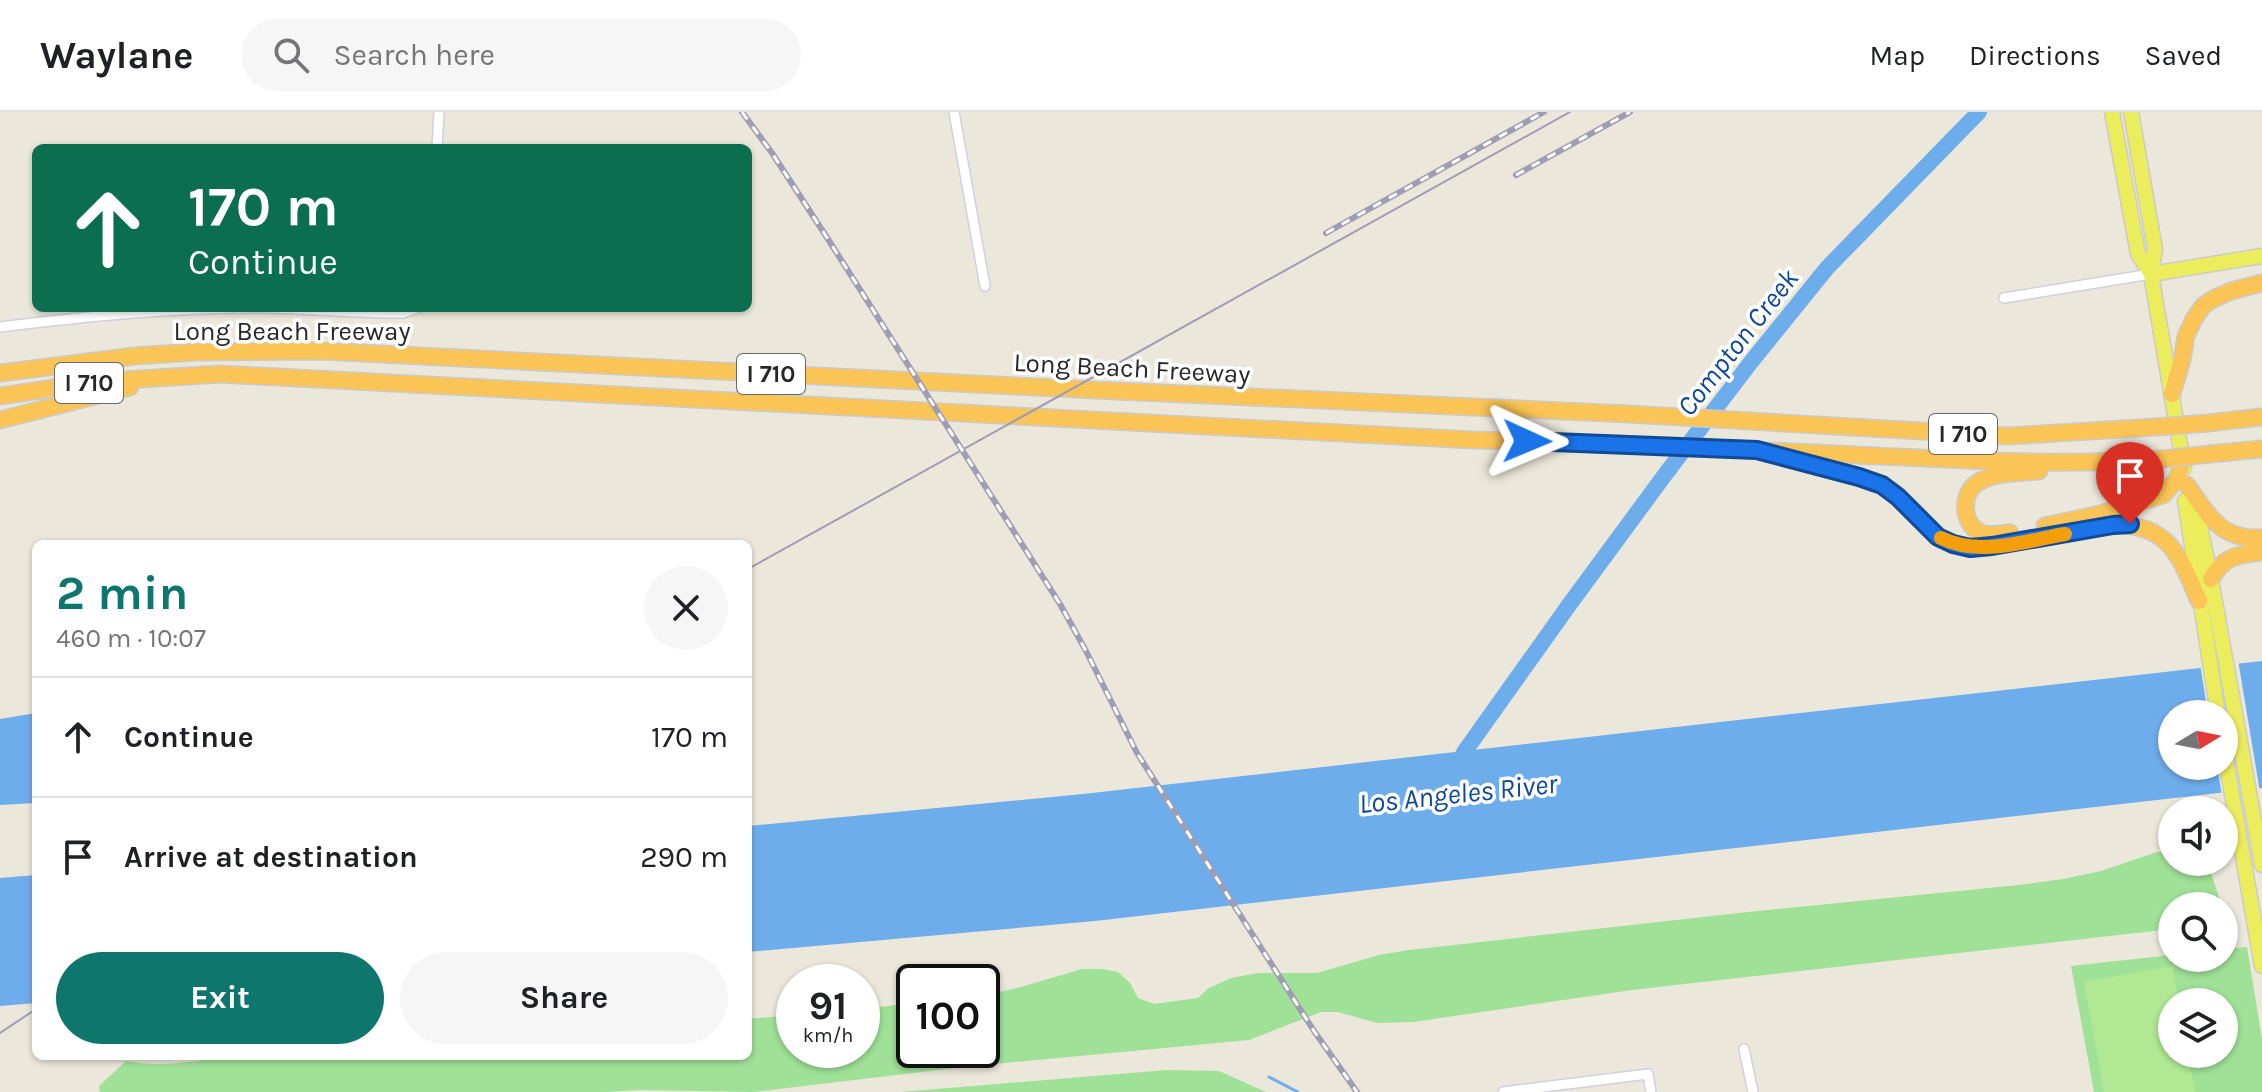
<!DOCTYPE html>
<meta charset="utf-8">
<style>
:root{--surface:#fff;--page:#f6f6f6;--text:#202124;--muted:#757577;--line:#e0e0e0;--accent:#0f766e}
body{margin:0;font-family:Karla,sans-serif;background:var(--page);color:var(--text);height:100vh;display:flex;flex-direction:column;font-size:30px;white-space:nowrap}
*{box-sizing:border-box;margin:0}
p{font-size:26px;color:var(--muted)}
.icon{flex:none;width:44px;height:44px;fill:none;stroke:currentColor;stroke-width:2;stroke-linecap:round;stroke-linejoin:round}
.map{position:relative;flex:1;overflow:hidden}
.details{position:absolute;left:32px;top:428px;width:720px;height:520px;display:flex;flex-direction:column;background:var(--surface);border-radius:12px;box-shadow:0 2px 6px #0004}
.details>*{flex:none}
.hud{position:absolute;left:32px;top:32px;width:720px;height:168px;border-radius:12px;box-shadow:0 2px 6px #0004;background:#0b6e4f;color:#fff;overflow:hidden}
.needle{width:52px;rotate:80deg}
.fabs{position:absolute;left:2158px;top:588px;display:grid;gap:16px}
.fabs a{display:grid;place-items:center;width:80px;height:80px;border-radius:50%;background:var(--surface);box-shadow:0 2px 6px #0004;font-size:40px}
.speed{position:absolute;left:776px;top:852px;display:flex;gap:16px;font-size:40px;font-weight:700;text-align:center}
.speed>*{display:grid;place-content:center;width:104px;height:104px;border-radius:50%;background:var(--surface);box-shadow:0 2px 6px #0004;line-height:1}
.speed small{font-size:20px;font-weight:400}
.speed .limit{border:4px solid #111;border-radius:12px;background:#fff;color:#111}
.pin{position:absolute;display:grid;place-items:center;width:68px;height:68px;color:#fff;margin:-82px -34px;border-radius:50% 50% 50% 0;rotate:-45deg;box-shadow:0 0 8px #0007}
.pin .icon{rotate:45deg}
.me{position:absolute;width:88px;margin:-44px;rotate:91deg;stroke-linejoin:round;filter:drop-shadow(0 0 6px #0008)}
.turn{display:flex;align-items:center;gap:28px;height:168px;padding:0 24px;font-size:36px}
.turn .icon{width:104px;height:104px;stroke-width:2.5}
.turn b{display:block;font-size:56px;line-height:68px}
.round{display:grid;place-items:center;flex:none;width:84px;height:84px;border-radius:42px;background:var(--page)}
.head{display:flex;align-items:center;justify-content:space-between;height:136px;padding:0 24px}
h1{font-size:48px;font-weight:700;line-height:60px;color:var(--accent)}
.cta{display:flex;gap:16px;margin-top:auto;padding:16px 24px}
.cta a{flex:1;height:92px;border-radius:48px;background:var(--accent);color:#fff;font-size:32px;font-weight:700;line-height:92px;text-align:center}
.cta a+a{background:var(--page);color:var(--text)}
ul{padding:0;list-style:none}
li{display:flex;align-items:center;gap:24px;height:120px;padding:0 24px;border-top:2px solid var(--line)}
li div{flex:1}
li b{display:block;font-size:30px}
li em{font-style:normal}
header{display:flex;align-items:center;gap:48px;box-sizing:border-box;height:112px;padding:0 40px;background:var(--surface);border-bottom:2px solid var(--line)}
header strong{font-size:38px}
nav{display:flex;gap:44px;margin-inline-start:auto;font-size:28px}
.search{width:560px;height:72px;background:var(--page);display:flex;align-items:center;gap:20px;box-sizing:border-box;padding:0 28px;border-radius:44px;color:var(--muted);font-size:30px}
.map>svg:first-child{display:block}
</style>
<header>
<strong>Waylane</strong>
<div class="search"><svg class="icon" aria-label="search" viewBox="0 0 24 24"><circle cx="10" cy="10" r="6"/><path d="M15 15l6 6"/></svg>Search here</div>
<nav><a>Map</a><a>Directions</a><a>Saved</a></nav>
</header>
<div class="map">
<svg width="2262" height="980" viewBox="0 0 2262 980">
<rect width="100%" height="100%" fill="#ebe7da"/>
<path fill="#9fe197" fill-rule="evenodd" d="M 2157,740 L 2172,740 L 2172,750 L 2205,750 L 2209,755 L 2221,791 L 2218,794 L 2172,794 L 2172,817 L 1632,878 L 1413,910 L 1377,911 L 1338,900 L 1321,900 L 1249,928 L 963,955 L 753,980 L 639,978 L 605,980 L 100,980 L 99,974 L 126,949 C 161,956 196,949 231,944 L 748,944 L 748,907 L 794,903 L 794,938 L 862,938 L 862,897 L 914,891 L 914,938 L 982,938 L 982,884 L 1021,875 L 1082,857 L 1102,857 L 1118,860 L 1130,871 L 1138,886 L 1154,892 L 1198,886 L 1209,876 L 1231,866 L 1258,861 L 1317,861 L 1379,843 L 1409,838 L 1748,800 L 2019,773 L 2063,767 L 2101,759 Z
M 2247,835 L 2262,927 L 2262,980 L 2094,980 L 2071,854 L 2172,843 L 2172,846 L 2224,846 L 2224,837 ZM 2172,890 L 2224,890 L 2224,942 L 2172,942 Z
M 1167,958 L 1219,959 L 1266,980 L 900,980 Z"/>
<path fill="#b0e893" d="M 2172,854 L 2179,890 L 2172,890 L 2172,942 L 2188,942 L 2195,980 L 2104,980 L 2084,870 Z"/>
<path fill="#6eadeb" fill-rule="evenodd" d="M 2262,549 L 2262,676 L 1095,809 L 748,840 L 748,714 L 1083,682 ZM 2172,602 L 2224,602 L 2224,654 L 2172,654 Z
M 36,601 L 36,691 L 0,693 L 0,607 Z
M 36,763 L 36,891 L 0,894 L 0,766 Z"/>
<path fill="#ebe7da" d="M 2238,548 L 2260,680 L 2222,684 L 2217,654 L 2224,654 L 2224,602 L 2208,602 L 2200,552 Z"/>
<g fill="none" stroke-linecap="round" stroke-linejoin="round">
<path stroke="#6eadeb" stroke-width="3" d="M 1269,965 L 1298,980"/>
<path stroke="#6eadeb" stroke-width="16" d="M 1455,657 L 1465,639 L 1569,493 L 1664,364 L 1751,250 L 1827,156 L 1979,0"/>
<g stroke="#d0d0e1" stroke-width="12">
<path id="street" d="M 954,0 L 985,174
M 437,36 L 439,0
M 2004,186 L 2151,162
M 0,215 C 89,204 178,195 268,196 C 313,197 358,201 403,201 L 417,196
M 1744,937 L 1753,980
M 1503,980 L 1648,962 L 1651,980"/>
</g>
<g stroke="#cbcbcb" stroke-width="17">
<path id="primary" d="M 2112,0 L 2138,142 L 2151,162
M 2131,0 L 2155,137 L 2151,162 L 2184,356
M 2151,162 L 2262,144
M 2191,384 L 2197,400 L 2211,467 L 2262,753
M 2185,389 L 2218,602
M 2224,637 L 2262,854"/>
</g>
<g stroke="#cbcbcb" stroke-width="19">
<path id="highway" d="M 0,261 L 134,244 L 196,240 L 321,239 L 1095,278 L 1629,302 L 2008,324 L 2156,315
M 2172,282 L 2182,248 L 2186,224 L 2194,207 L 2203,194 L 2213,187 L 2231,179 L 2262,171
M 0,284 L 93,270 L 220,262 L 1473,328 C 1601,331 1729,337 1857,343 C 1959,348 2060,354 2162,347
M 0,308 L 130,275
M 2208,311 L 2262,305
M 2210,342 L 2262,337
M 1785,346 L 1859,365 L 1882,373 L 1898,385 L 1938,425 L 1953,432 L 1970,436 L 1992,434 L 2113,413 C 2170,411 2180,446 2199,489
M 2187,373 C 2209,404 2220,428 2262,426
M 2045,414 L 2100,402 L 2163,383 L 2177,367 L 2183,349
M 2010,421 C 2000,422 1989,425 1979,420 C 1962,410 1961,382 1977,371 C 1993,360 2020,361 2039,359
M 2211,467 C 2225,443 2237,443 2262,440"/>
</g>
<use href="#street" stroke="#fff" stroke-width="9"/>
<use href="#primary" stroke="#eced5d" stroke-width="14"/>
<use href="#highway" stroke="#fac456" stroke-width="16"/>
<path stroke="#9f9db3" stroke-width="2" d="M 748,457 L 1570,0
M 0,921 L 36,897"/>
<g stroke="#9f9db3" stroke-width="6">
<path id="rail" d="M 742,0 L 772,41 L 826,124 L 1060,492 L 1086,539 L 1137,641 L 1314,919 L 1357,980
M 1516,63 L 1630,0
M 1326,121 L 1544,0"/>
</g>
<use href="#rail" stroke="#fff" stroke-width="3" stroke-dasharray="9" stroke-linecap="butt"/>
<g stroke="#cbcbcb" stroke-width="19" stroke-linecap="butt">
<path id="highway-bridge" d="M 2156,315 L 2208,311
M 2162,347 L 2210,342"/>
</g>
<use href="#highway-bridge" stroke="#fac456" stroke-width="16"/>
</g>
<g fill="none" stroke-linecap="round" stroke-linejoin="round">
<g stroke="#114b97" stroke-width="20">
<path id="route" d="M 1527,329 L 1757,338 L 1859,365 L 1882,373 L 1898,385 L 1938,425 L 1953,432 L 1970,436 L 1992,434 L 2113,413 L 2130,412"/>
</g>
<use href="#route" stroke="#1a73e8" stroke-width="14"/>
<path stroke="#f59e0b" stroke-width="14" d="M 1941,426 C 1979,445 2025,429 2065,422"/>
</g>
<g text-anchor="middle" stroke-width="7" stroke-linejoin="round" paint-order="stroke">
<g fill="#fff" stroke="#686868" stroke-width="2">
<rect x="737" y="242" width="68" height="40" rx="6"/>
<rect x="55" y="251" width="68" height="40" rx="6"/>
<rect x="1929" y="302" width="68" height="40" rx="6"/>
</g>
<g font-size="24" font-weight="bold" fill="#282828">
<text x="771" y="270">I 710</text>
<text x="89" y="279">I 710</text>
<text x="1963" y="330">I 710</text>
</g>
<g font-size="26" fill="#282828" stroke="#fff">
<text x="292" y="228">Long Beach Freeway</text>
<text transform="translate(1132 256) rotate(3)" y="9">Long Beach Freeway</text>
</g>
<g font-size="28" font-style="italic" fill="#104895" stroke="#fff">
<text transform="translate(1737 230) rotate(-52)" y="10">Compton Creek</text>
<text transform="translate(1458 681) rotate(-6)" y="10">Los Angeles River</text>
</g>
</g>
</svg>
<div class="fabs">
<a><svg class="needle" viewBox="-14 -14 28 28"><path d="M0-13l5 13h-10z" fill="#e53935"/><path d="M0 13l5-13h-10z" fill="#757577"/></svg></a>
<a><svg class="icon" aria-label="sound" viewBox="0 0 24 24"><path d="M4 9h4l5-4v14l-5-4H4zM17 9q2 3 0 6"/></svg></a>
<a><svg class="icon" aria-label="search" viewBox="0 0 24 24"><circle cx="10" cy="10" r="6"/><path d="M15 15l6 6"/></svg></a>
<a><svg class="icon" aria-label="layers" viewBox="0 0 24 24"><path d="M12 4l9 5-9 5-9-5zM3 14l9 5 9-5"/></svg></a>
</div>
<div class="speed"><div>91<small>km/h</small></div><div class="limit">100</div></div>
<div class="pin" style="left:2130px;top:412px;background:#d93025"><svg class="icon" aria-label="arrive" viewBox="0 0 24 24"><path d="M6 21V4h12l-3 4 3 4H6"/></svg></div>
<svg class="me" style="left:1527px;top:329px" viewBox="-20 -20 40 40"><path d="M0-17L14 15 0 8-14 15z" fill="#1a73e8" stroke="#fff" stroke-width="4"/></svg>
<div class="hud">
<div class="turn"><svg class="icon" aria-label="ahead" viewBox="0 0 24 24"><path d="M12 20V5M6 11l6-6 6 6"/></svg><div><b>170 m</b>Continue</div></div>
</div>
<section class="details">
<div class="head"><div><h1>2 min</h1><p>460 m · 10:07</p></div><a class="round"><svg class="icon" aria-label="close" viewBox="0 0 24 24"><path d="M6 6l12 12M18 6L6 18"/></svg></a></div>
<ul>
<li><svg class="icon" aria-label="ahead" viewBox="0 0 24 24"><path d="M12 20V5M6 11l6-6 6 6"/></svg><div><b>Continue</b></div><em>170 m</em></li>
<li><svg class="icon" aria-label="arrive" viewBox="0 0 24 24"><path d="M6 21V4h12l-3 4 3 4H6"/></svg><div><b>Arrive at destination</b></div><em>290 m</em></li>
</ul>
<div class="cta"><a>Exit</a><a>Share</a></div>
</section>
</div>
